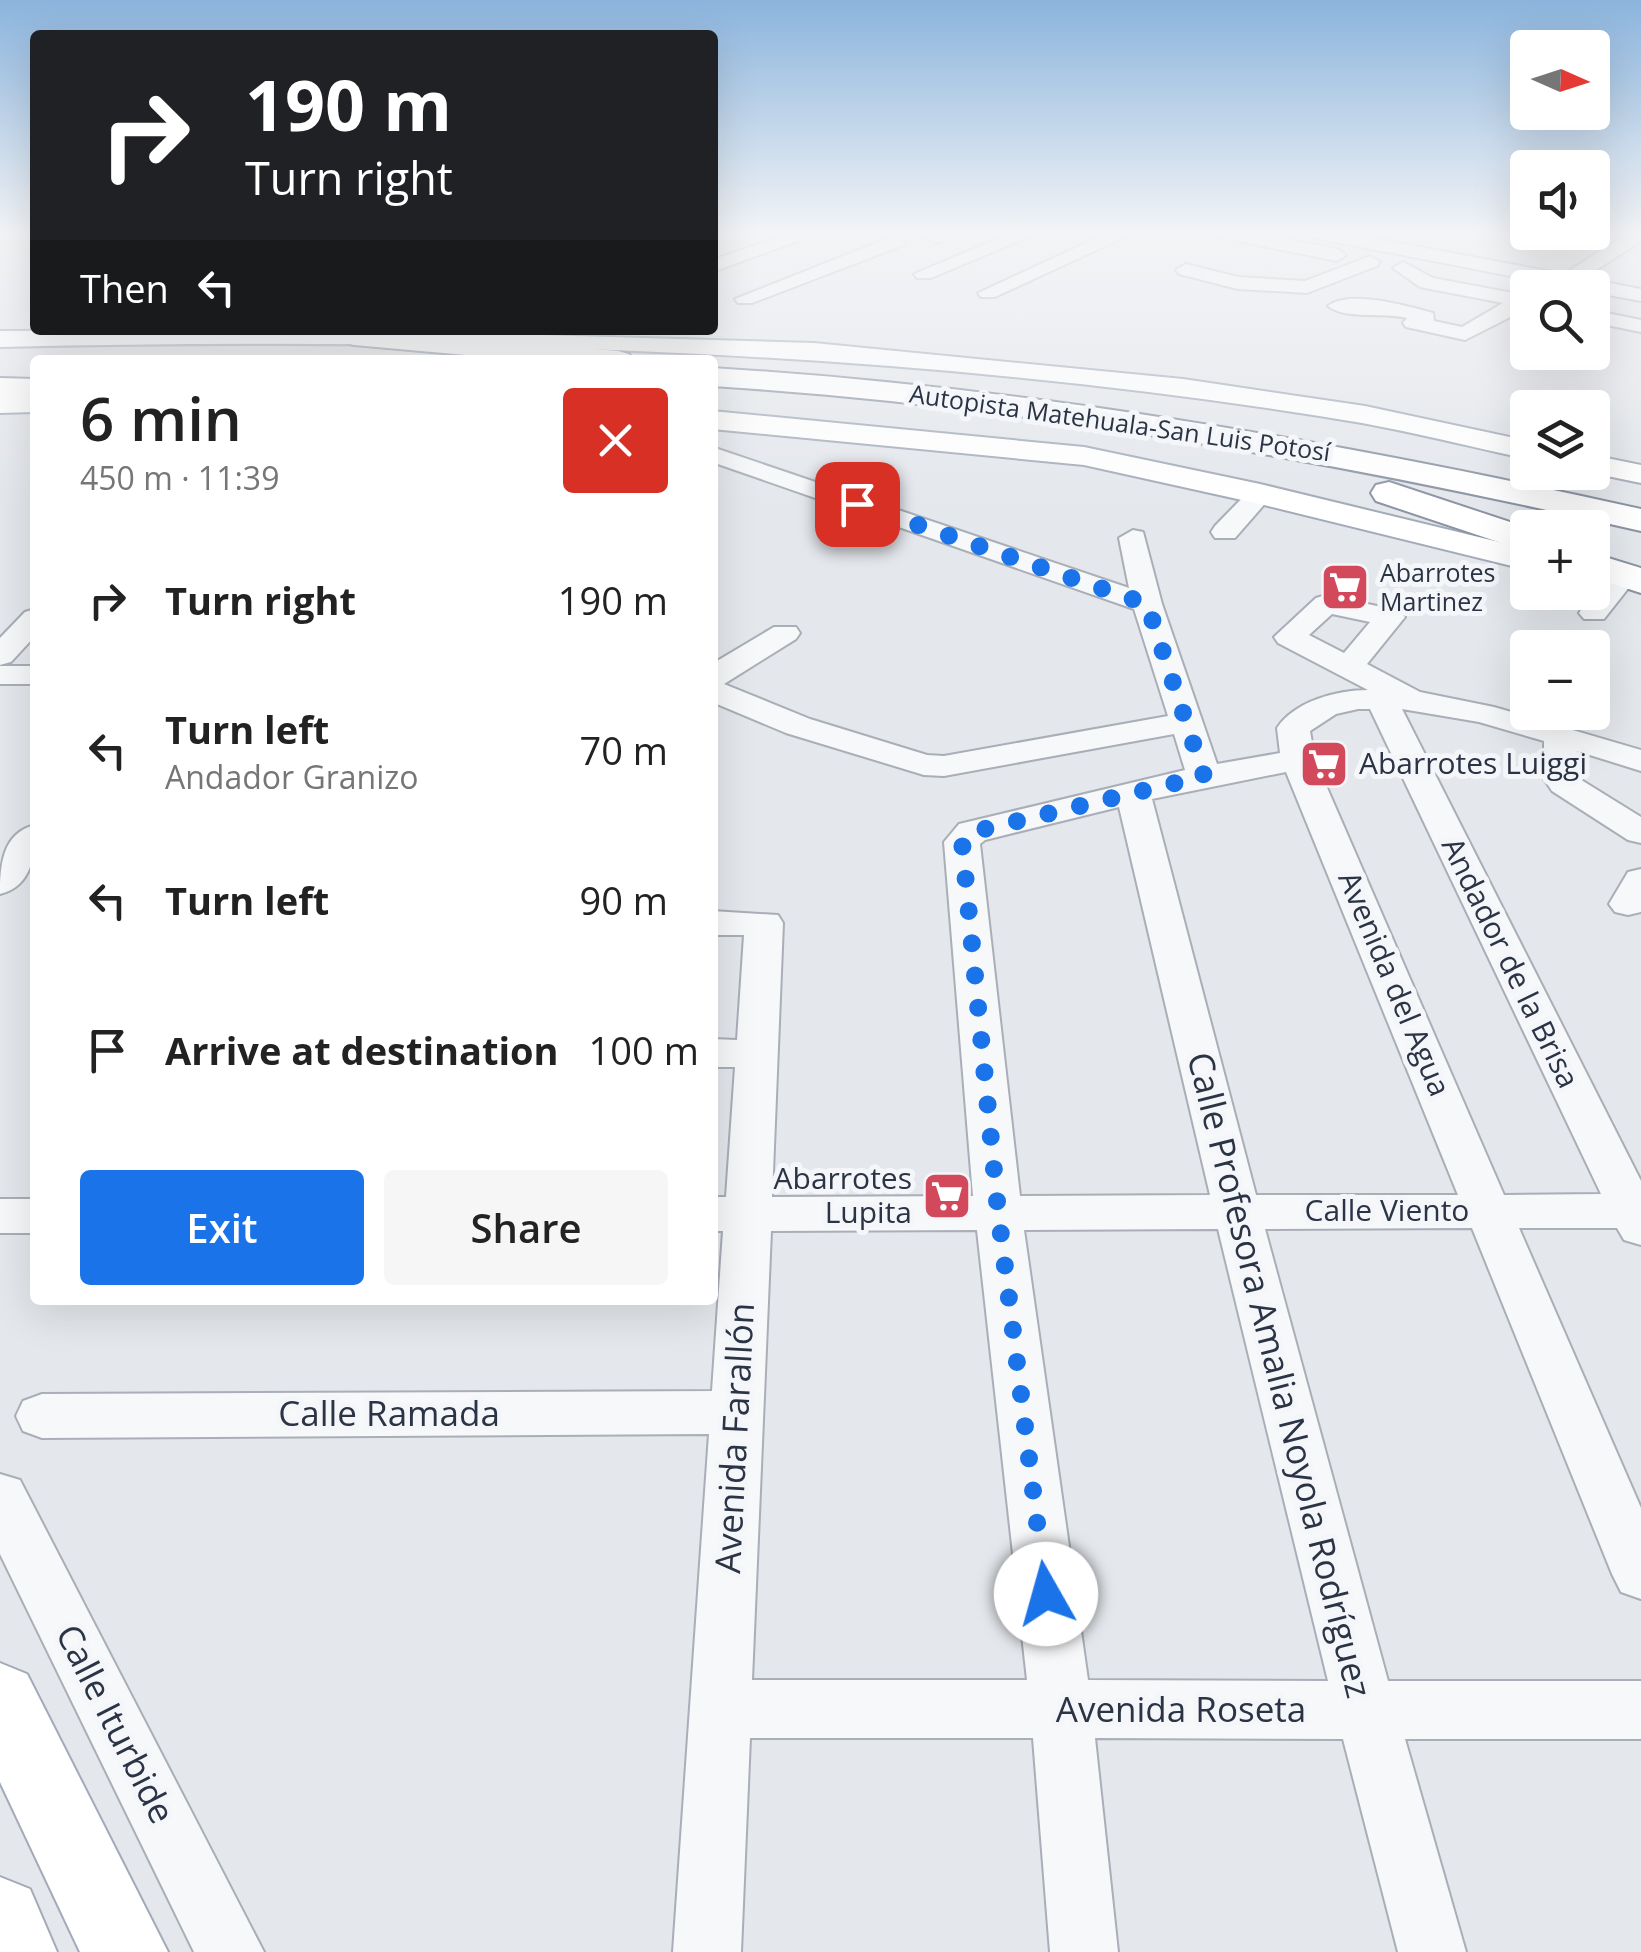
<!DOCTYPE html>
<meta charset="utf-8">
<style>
:root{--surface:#fff;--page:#f6f6f6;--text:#222;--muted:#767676;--accent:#1a73e8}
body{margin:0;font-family:"Open Sans",sans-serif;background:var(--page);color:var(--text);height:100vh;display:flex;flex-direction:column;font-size:38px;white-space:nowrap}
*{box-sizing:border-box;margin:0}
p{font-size:32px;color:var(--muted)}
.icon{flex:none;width:55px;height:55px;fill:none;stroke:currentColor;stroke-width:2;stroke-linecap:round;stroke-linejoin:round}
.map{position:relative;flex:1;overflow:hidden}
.details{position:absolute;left:30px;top:355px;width:688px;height:950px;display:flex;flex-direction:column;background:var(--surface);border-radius:10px;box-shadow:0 10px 40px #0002}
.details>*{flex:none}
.banner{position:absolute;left:30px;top:30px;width:688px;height:305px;border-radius:10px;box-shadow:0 10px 40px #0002;background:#202124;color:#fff;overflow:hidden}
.needle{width:65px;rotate:93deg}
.tools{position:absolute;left:1510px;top:30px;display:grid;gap:20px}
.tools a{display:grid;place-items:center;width:100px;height:100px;border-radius:10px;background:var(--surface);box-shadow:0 10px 40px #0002;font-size:50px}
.pin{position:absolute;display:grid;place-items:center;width:85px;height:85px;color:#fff;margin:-42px;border-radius:20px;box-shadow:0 5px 15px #0006}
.me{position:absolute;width:110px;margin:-55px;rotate:353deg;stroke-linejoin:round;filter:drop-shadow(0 0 8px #0008)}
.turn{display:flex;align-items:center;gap:35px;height:210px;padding:0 50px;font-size:45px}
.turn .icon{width:130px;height:130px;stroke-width:2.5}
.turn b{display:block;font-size:70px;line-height:85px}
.then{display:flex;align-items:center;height:95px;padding:0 50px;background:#0003;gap:20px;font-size:38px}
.round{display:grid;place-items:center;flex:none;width:105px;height:105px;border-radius:10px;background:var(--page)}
.headline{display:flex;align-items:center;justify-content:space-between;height:170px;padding:0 50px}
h1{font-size:60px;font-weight:600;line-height:75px}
.primary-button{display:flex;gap:20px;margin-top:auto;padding:20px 50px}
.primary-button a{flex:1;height:115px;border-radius:10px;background:var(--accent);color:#fff;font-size:40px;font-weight:600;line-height:115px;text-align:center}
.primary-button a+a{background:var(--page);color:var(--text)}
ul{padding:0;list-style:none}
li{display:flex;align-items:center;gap:30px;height:150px;padding:0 50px}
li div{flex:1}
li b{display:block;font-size:38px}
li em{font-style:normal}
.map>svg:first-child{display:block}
</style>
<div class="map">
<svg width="1641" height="1952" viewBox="0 0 1641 1952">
<rect width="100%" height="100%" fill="#e4e7ec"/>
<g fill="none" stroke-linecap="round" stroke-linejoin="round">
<g stroke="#a9aeb7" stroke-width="4">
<path id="minor" d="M 795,232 L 817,234 L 712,272 L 712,260 Z
M 908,232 L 959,232 L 938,243 Z
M 1014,232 L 1040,232 L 931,278 L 917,278 L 914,274 Z
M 1110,232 L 1135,232 L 995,297 L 981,297 L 978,293 Z
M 1209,232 L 1248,232 L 1337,249 L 1346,255 L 1337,261 L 1218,237 Z
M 1301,232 L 1340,232 L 1564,274 L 1630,232 L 1641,232 L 1641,241 L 1584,278 L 1641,289 L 1641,301 L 1592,292 L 1592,288 L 1567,287 L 1310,237 Z
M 899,234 L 906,236 L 906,244 L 752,303 L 738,303 L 735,299 Z
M 1370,256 L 1380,262 L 1377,266 L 1307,293 L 1238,289 L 1179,274 L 1176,270 L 1186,264 L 1238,277 L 1305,281 Z
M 1403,262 L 1433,278 L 1528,296 L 1528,308 L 1465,340 L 1406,327 L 1403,323 L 1407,318 C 1384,312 1345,320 1328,306 C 1348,289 1408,306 1433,313 L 1434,321 L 1462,327 L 1503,303 L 1420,287 L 1393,268 Z
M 1592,310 L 1641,320 L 1641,332 L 1592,322 Z
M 712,447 L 1129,588 L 1119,538 L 1133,530 L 1143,532 L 1162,604 L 1217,764 L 1280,753 L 1277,728 C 1295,701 1337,690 1368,690 L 1278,643 L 1274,637 L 1316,598 L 1326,595 L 1400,611 L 1405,617 L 1367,664 L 1420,692 L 1494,707 L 1641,750 L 1641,771 L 1577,751 L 1578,778 L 1641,817 L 1641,843 L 1628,840 L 1552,791 L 1544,779 L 1544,741 L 1479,722 L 1402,709 L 1641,1181 L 1641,1245 L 1624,1240 L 1617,1228 L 1519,1228 L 1641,1508 L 1641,1599 L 1621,1592 L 1612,1574 L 1472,1228 L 1265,1229 L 1388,1681 L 1641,1681 L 1641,1739 L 1405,1739 L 1466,1952 L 1398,1952 L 1343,1739 L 1095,1738 L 1118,1952 L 1050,1952 L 1033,1738 L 750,1738 L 741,1952 L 673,1952 L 709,1434 L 42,1438 L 23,1431 L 16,1416 L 23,1401 L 42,1394 L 712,1391 L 723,1231 L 712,1231 L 712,1197 L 726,1197 L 735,1067 L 712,1067 L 712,1039 L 737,1040 L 744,935 L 712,935 L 712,911 L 778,915 L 783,923 L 772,1197 L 973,1196 L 944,842 L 959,824 L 1185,770 L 1174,734 L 944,776 L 924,775 L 786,733 L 712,702 L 712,664 L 774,627 L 796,627 L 800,633 L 796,639 L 724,684 L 810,719 L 927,755 L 944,756 L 1168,716 L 1134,609 L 712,462 ZM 1332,614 L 1370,622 L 1344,653 L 1309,635 ZM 1358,709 L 1370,709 L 1601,1194 L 1504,1195 L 1315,760 L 1310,731 L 1336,714 ZM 1286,772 L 1458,1195 L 1256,1195 L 1152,799 ZM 1119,807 L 1210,1195 L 1020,1196 L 980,844 L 985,840 ZM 1218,1229 L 1328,1681 L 1088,1680 L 1024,1230 ZM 977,1230 L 1027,1680 L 752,1680 L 771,1231 Z
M 1260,486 L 1269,489 L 1273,494 L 1269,499 L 1235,538 L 1215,538 L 1211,532 L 1215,526 L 1251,489 Z
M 1620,572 L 1630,575 L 1634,581 L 1604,619 L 1584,619 L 1579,613 C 1590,598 1603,577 1620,572 Z
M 35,609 L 35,636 L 11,662 L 0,665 L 0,638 L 25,612 Z
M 0,666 L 35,666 L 35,684 L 0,684 Z
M 35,825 C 35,854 33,886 0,894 C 0,866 2,833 35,825 Z
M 1641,869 L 1641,912 L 1628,915 L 1615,912 L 1609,904 L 1628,872 Z
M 0,1199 L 35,1199 L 35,1233 L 0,1233 Z
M 0,1474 L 20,1480 L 264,1952 L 194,1952 L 0,1554 Z"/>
</g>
<g stroke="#a3abb8" stroke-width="4">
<path id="major" d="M 373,330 L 814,343 L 1183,379 L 1365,406 L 1528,441 L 1528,459 C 1472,447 1417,433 1362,423 C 917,348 450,337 0,347 L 0,331 Z
M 35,394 L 35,412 L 0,413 L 0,395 Z
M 712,411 L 1084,447 L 1260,484 L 1528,549 L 1528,570 L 1260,504 L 1084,465 L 712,429 Z
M 1592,455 L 1641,465 L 1641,483 L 1588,472 L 1592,472 Z
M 0,1663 L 27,1674 L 168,1952 L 80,1952 L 0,1782 Z
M 0,1877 L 30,1889 L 57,1952 L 0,1952 Z"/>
</g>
<g stroke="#8b94a3" stroke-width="4">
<path id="highway" d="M 344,330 L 385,330 L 618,351 L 629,354 L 633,360 L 520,360 L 354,345 L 344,342 L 339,336 Z
M 712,368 C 1027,387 1334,441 1641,509 L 1641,531 C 1334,461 1027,406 712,386 Z
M 0,378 L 35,379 L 35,397 L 0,396 Z
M 1389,482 L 1528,528 L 1528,552 L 1376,501 L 1371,493 L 1376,485 Z
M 1592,553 L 1641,568 L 1641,593 L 1592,577 Z"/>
</g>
<use href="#minor" fill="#f7f8fa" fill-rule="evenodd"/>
<use href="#major" fill="#fff" fill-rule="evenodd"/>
<use href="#highway" fill="#fff" fill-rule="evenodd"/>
</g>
<linearGradient id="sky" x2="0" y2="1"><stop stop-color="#8bb4dd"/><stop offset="0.46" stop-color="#f3f4f6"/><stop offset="1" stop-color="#f3f4f6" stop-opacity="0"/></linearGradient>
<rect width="1641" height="506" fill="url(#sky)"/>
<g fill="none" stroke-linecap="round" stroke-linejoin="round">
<path stroke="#1a73e8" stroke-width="18" stroke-dasharray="0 32.4" d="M 857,504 L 1147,604 L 1204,776 L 972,832 L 962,842 L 998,1211 L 1046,1594"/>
</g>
<defs>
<g id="supermarket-square" transform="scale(2.5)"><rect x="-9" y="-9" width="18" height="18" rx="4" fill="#d1495b" stroke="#f4f6f9"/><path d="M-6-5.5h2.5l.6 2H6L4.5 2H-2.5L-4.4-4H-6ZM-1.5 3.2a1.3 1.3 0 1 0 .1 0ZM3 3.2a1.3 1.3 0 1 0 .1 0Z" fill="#fff"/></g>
</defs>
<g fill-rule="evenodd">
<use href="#supermarket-square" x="1345" y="587"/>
<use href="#supermarket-square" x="1324" y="764"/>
<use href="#supermarket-square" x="947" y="1196"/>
</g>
<g text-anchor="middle" stroke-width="10" stroke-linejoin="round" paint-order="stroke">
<g font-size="25" fill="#2b3445" stroke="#f4f6f9">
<text transform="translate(1120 423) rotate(8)" y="9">Autopista Matehuala-San Luis Potosí</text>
</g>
<g font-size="25" fill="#2b3445" stroke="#f4f6f9" text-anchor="start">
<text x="1380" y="582">Abarrotes<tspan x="1380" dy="29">Martinez</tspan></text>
</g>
<g font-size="30" fill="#2b3445" stroke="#f4f6f9" text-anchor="start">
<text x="1359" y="774">Abarrotes Luiggi</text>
<text x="912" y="1189" text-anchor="end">Abarrotes<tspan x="912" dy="34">Lupita</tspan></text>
</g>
<g font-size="30" fill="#2b3445" stroke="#f4f6f9">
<text transform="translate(1510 963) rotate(64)" y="10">Andador de la Brisa</text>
<text transform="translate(1394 984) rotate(67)" y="10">Avenida del Agua</text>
<text x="1387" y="1221">Calle Viento</text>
</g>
<g font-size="35" fill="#2b3445" stroke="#f4f6f9">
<text transform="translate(1279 1375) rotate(76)" y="12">Calle Profesora Amalia Noyola Rodríguez</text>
<text x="389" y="1426">Calle Ramada</text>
<text transform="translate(735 1438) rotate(-87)" y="12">Avenida Farallón</text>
<text x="1181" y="1722">Avenida Roseta</text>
<text transform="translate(115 1724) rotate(63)" y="12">Calle Iturbide</text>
</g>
</g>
</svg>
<div class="tools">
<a><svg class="needle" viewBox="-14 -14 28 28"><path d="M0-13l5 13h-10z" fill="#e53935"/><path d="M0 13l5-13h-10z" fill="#767676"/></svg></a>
<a><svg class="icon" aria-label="sound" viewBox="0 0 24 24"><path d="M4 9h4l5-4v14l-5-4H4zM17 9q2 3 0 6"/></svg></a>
<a><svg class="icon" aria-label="search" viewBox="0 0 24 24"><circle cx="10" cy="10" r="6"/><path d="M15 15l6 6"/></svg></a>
<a><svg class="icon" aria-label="layers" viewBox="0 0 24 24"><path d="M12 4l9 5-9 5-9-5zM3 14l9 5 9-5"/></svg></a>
<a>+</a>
<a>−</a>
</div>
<div class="pin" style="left:857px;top:504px;background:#d93025"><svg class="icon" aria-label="arrive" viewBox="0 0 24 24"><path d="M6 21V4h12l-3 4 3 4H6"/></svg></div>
<svg class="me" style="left:1046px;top:1594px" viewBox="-20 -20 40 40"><circle r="19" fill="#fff"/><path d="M0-13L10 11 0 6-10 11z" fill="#1a73e8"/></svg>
<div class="banner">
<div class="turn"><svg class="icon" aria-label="right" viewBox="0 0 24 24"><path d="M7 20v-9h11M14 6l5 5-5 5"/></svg><div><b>190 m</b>Turn right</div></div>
<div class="then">Then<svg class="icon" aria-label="left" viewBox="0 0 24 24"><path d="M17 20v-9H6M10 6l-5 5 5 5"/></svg></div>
</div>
<section class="details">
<div class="headline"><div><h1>6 min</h1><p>450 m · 11:39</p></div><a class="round" style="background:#d93025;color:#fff"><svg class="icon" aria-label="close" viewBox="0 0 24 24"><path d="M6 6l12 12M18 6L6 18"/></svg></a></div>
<ul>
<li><svg class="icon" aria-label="right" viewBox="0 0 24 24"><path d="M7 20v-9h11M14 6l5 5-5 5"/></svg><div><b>Turn right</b></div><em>190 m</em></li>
<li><svg class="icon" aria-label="left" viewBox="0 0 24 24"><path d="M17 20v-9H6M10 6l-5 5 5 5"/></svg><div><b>Turn left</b><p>Andador Granizo</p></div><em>70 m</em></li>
<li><svg class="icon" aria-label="left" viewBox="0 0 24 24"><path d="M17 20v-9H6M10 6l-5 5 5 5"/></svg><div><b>Turn left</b></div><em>90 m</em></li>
<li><svg class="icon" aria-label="arrive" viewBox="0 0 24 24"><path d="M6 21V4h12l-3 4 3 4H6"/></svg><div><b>Arrive at destination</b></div><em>100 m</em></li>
</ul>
<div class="primary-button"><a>Exit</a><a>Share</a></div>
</section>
</div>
